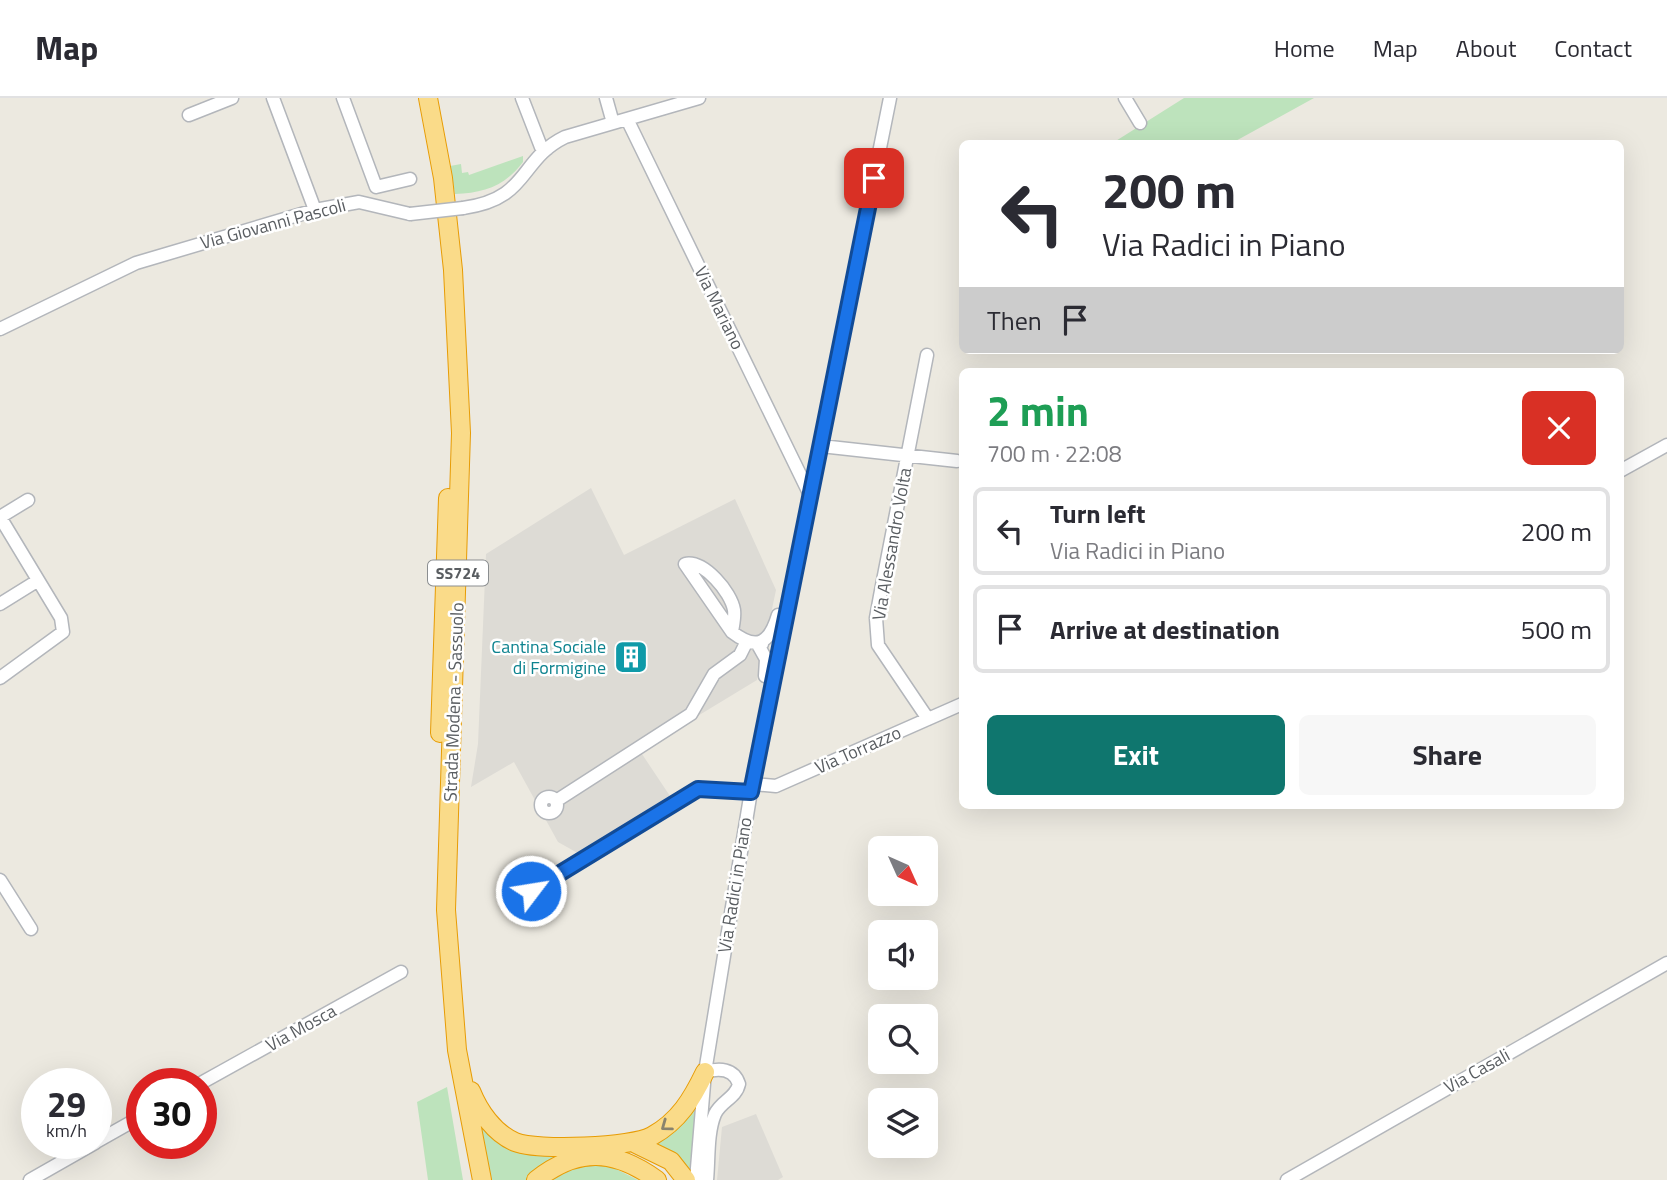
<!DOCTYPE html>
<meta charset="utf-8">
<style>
:root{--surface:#fff;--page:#f7f7f7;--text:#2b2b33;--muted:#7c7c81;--line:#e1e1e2;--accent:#0f766e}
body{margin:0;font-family:"Titillium Web",sans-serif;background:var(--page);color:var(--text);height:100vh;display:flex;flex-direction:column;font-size:26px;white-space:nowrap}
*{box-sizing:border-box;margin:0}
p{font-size:23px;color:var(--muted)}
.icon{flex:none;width:38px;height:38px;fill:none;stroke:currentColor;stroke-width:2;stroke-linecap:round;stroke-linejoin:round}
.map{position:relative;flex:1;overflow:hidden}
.panel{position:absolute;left:959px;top:270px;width:665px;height:441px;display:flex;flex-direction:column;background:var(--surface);border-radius:10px;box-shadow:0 7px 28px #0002}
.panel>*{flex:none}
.hud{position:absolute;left:959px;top:42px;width:665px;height:214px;border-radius:10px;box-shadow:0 7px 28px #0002;background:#fff;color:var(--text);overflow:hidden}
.needle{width:46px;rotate:135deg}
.buttons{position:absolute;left:868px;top:738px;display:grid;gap:14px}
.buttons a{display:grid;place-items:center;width:70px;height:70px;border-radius:10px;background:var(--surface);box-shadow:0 7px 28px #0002;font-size:35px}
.speed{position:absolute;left:21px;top:970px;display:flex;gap:14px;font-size:35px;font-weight:700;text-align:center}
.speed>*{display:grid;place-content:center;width:91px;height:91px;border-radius:50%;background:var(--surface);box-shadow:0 7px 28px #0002;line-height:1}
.speed small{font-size:18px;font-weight:400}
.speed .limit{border:10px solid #d22;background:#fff;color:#111}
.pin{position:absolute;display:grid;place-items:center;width:60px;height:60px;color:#fff;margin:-30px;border-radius:14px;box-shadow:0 4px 10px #0006}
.me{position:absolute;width:77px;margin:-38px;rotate:59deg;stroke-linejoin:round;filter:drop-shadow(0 0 5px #0008)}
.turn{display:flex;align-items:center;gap:24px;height:147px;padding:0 28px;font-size:32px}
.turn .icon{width:91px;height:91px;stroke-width:2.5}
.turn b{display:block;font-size:49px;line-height:60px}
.then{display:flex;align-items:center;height:66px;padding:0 28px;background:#0003;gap:14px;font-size:26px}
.round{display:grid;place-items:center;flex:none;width:74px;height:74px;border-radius:10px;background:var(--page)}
.head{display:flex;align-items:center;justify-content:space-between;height:119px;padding:0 28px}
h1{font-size:42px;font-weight:700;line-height:52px;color:#1e9e55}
.button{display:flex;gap:14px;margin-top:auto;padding:14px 28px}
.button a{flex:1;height:80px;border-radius:10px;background:var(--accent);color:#fff;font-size:28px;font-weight:700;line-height:80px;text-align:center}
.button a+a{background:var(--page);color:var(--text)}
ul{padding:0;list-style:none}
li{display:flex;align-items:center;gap:21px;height:88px;margin:0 14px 10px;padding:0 14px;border:4px solid var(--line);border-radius:10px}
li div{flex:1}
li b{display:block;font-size:26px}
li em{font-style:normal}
header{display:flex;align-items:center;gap:42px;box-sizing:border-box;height:98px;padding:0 35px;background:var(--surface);border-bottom:2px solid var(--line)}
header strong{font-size:33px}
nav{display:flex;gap:38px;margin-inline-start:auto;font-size:24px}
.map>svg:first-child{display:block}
</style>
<header>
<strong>Map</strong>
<nav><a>Home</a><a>Map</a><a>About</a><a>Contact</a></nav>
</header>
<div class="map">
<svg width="1667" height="1082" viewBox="0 0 1667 1082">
<rect width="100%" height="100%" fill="#ece9e0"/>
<path fill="#dddbd5" d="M 591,390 L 624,457 L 735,401 L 776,492 L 757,582 L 640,653 L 672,701 L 583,758 L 558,744 L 514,664 L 471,689 L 478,646 L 486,456 Z
M 756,1016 L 783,1079 L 778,1082 L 717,1082 L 722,1029 Z"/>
<path fill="#bde3bc" d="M 1184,0 L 1314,0 L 1232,45 L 1111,46 Z
M 523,58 L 523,64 C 505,88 484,95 455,96 L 450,68 L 461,66 L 462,75 L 468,74 L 469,77 Z
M 447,989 L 463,1082 L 428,1082 L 417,1004 Z
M 696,1007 L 689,1078 L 651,1046 Z
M 478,1021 L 561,1056 L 526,1082 L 492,1082 Z
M 608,1067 L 638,1082 L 548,1082 L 578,1068 Z"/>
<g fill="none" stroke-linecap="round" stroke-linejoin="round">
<g stroke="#b3b6bb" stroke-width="15">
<path id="minor" d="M 273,0 L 315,112
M 343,0 L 376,89 L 410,81
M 522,0 L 541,49 L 547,51
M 606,0 L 613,25
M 1125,0 L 1140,25
M 189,17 L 232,0
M 627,21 L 811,399
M 463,110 C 530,101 518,62 565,39 L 699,0
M 0,231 L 136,165 L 315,112 L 359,104 L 410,116
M 927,257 L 880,498 L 876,520 L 878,547 L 928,621
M 821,348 L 957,363
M 1620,373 L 1667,347
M 0,419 L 61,520 L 63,534 L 0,580
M 0,419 L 28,402
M 0,506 L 37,483
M 732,534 C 733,527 735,519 734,512 C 731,494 704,462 685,466 L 732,534 C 758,554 770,544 778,517
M 762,546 L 757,545 L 766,561 L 765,578
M 752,686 L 776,688 L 962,606
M541 707a8 8 0 1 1 16 0a8 8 0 1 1-16 0Z
M 556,703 L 691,616 L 714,576 L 740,557 L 747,543
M 0,782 L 31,831
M 531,793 L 698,691 L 751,693
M 705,974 C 719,970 734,970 739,986 C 736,1000 721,1003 715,1016 C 707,1035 709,1062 707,1082
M 201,985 L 401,874
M 96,1044 L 142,1018
M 30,1082 L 95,1045
M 696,1082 L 705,974 L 751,693 L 890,0
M 1287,1082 L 1667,865"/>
</g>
<g stroke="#e79c05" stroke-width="20">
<path id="highway" d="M 428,0 L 443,80 L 453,172 L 461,335 L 446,812 L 457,952 L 482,1082
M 440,635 L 448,400
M 471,993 C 479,1013 494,1035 515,1044 C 537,1053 633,1049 652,1038 C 679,1023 692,1001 705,974
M 636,1046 L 671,1063 L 686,1082
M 536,1082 C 578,1049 614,1051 657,1082"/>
</g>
<use href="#minor" stroke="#fff" stroke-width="12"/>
<use href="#highway" stroke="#fadb89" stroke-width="18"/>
<g stroke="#b3b6bb" stroke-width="15" stroke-linecap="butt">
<path id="minor-bridge" d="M 410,116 L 463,110"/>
</g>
<use href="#minor-bridge" stroke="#fff" stroke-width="12"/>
</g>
<defs><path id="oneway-chevron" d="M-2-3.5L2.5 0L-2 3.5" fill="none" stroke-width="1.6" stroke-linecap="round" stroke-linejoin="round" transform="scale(1.75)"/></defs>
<use stroke="#89836d" href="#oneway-chevron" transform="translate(666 1028) rotate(144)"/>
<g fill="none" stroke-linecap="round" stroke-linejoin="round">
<g stroke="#114b97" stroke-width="18">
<path id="route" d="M 531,793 L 698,691 L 751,694 L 874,80"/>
</g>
<use href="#route" stroke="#1a73e8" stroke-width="12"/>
</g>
<defs>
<g id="building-square" transform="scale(1.75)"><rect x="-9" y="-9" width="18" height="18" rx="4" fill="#0f9aa8" stroke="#fff"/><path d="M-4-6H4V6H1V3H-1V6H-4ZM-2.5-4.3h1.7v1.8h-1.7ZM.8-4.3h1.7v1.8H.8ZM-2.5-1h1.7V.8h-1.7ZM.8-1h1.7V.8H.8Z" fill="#fff"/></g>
</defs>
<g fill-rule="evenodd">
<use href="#building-square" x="631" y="559"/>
</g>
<g text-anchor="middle" stroke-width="5" stroke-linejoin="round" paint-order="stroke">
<rect fill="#fff" stroke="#8b8e90" stroke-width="2" x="428" y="462.5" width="60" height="25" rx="5"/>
<g font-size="16" font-weight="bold" fill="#595d61">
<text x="458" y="481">SS724</text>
</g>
<g font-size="18" fill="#595d61" stroke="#fff">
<text transform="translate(273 126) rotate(-15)" y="6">Via Giovanni Pascoli</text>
<text transform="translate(719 210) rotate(64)" y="6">Via Mariano</text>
<text transform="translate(892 446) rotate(-80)" y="6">Via Alessandro Volta</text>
<text transform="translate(454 604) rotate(-88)" y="6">Strada Modena - Sassuolo</text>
<text transform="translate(858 652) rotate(-24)" y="6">Via Torrazzo</text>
<text transform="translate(735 787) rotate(-81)" y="6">Via Radici in Piano</text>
<text transform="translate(301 930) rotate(-29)" y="6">Via Mosca</text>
<text transform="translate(1477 973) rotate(-29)" y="6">Via Casali</text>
</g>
<g font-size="18" fill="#0d838f" stroke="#fff" text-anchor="end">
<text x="606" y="555">Cantina Sociale<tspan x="606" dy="21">di Formigine</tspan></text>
</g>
</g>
</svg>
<div class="buttons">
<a><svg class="needle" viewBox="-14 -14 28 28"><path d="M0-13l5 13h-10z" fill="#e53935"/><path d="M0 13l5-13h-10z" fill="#7c7c81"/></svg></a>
<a><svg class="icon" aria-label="sound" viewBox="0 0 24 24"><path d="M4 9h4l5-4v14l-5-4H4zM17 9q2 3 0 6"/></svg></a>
<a><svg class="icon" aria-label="search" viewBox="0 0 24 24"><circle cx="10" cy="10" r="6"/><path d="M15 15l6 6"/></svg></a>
<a><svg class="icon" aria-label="layers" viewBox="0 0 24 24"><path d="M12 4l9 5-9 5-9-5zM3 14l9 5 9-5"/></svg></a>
</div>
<div class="speed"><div>29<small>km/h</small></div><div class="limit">30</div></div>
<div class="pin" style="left:874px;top:80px;background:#d93025"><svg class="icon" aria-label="arrive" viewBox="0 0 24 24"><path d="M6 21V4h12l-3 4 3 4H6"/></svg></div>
<svg class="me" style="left:531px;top:793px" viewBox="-20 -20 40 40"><circle r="17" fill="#1a73e8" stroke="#fff" stroke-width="3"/><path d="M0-11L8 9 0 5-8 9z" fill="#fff"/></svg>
<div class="hud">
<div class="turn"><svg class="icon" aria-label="left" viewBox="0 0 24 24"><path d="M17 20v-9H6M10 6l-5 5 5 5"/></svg><div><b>200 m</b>Via Radici in Piano</div></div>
<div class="then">Then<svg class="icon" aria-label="arrive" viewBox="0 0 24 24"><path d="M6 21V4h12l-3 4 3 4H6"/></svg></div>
</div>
<section class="panel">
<div class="head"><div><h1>2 min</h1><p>700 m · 22:08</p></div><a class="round" style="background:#d93025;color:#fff"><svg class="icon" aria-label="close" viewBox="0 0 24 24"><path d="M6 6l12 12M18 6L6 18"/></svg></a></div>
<ul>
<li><svg class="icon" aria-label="left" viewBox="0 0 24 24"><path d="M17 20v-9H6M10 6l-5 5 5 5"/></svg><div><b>Turn left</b><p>Via Radici in Piano</p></div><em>200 m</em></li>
<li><svg class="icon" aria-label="arrive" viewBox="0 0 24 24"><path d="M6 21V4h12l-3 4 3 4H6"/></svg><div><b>Arrive at destination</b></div><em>500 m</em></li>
</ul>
<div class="button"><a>Exit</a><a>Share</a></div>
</section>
</div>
